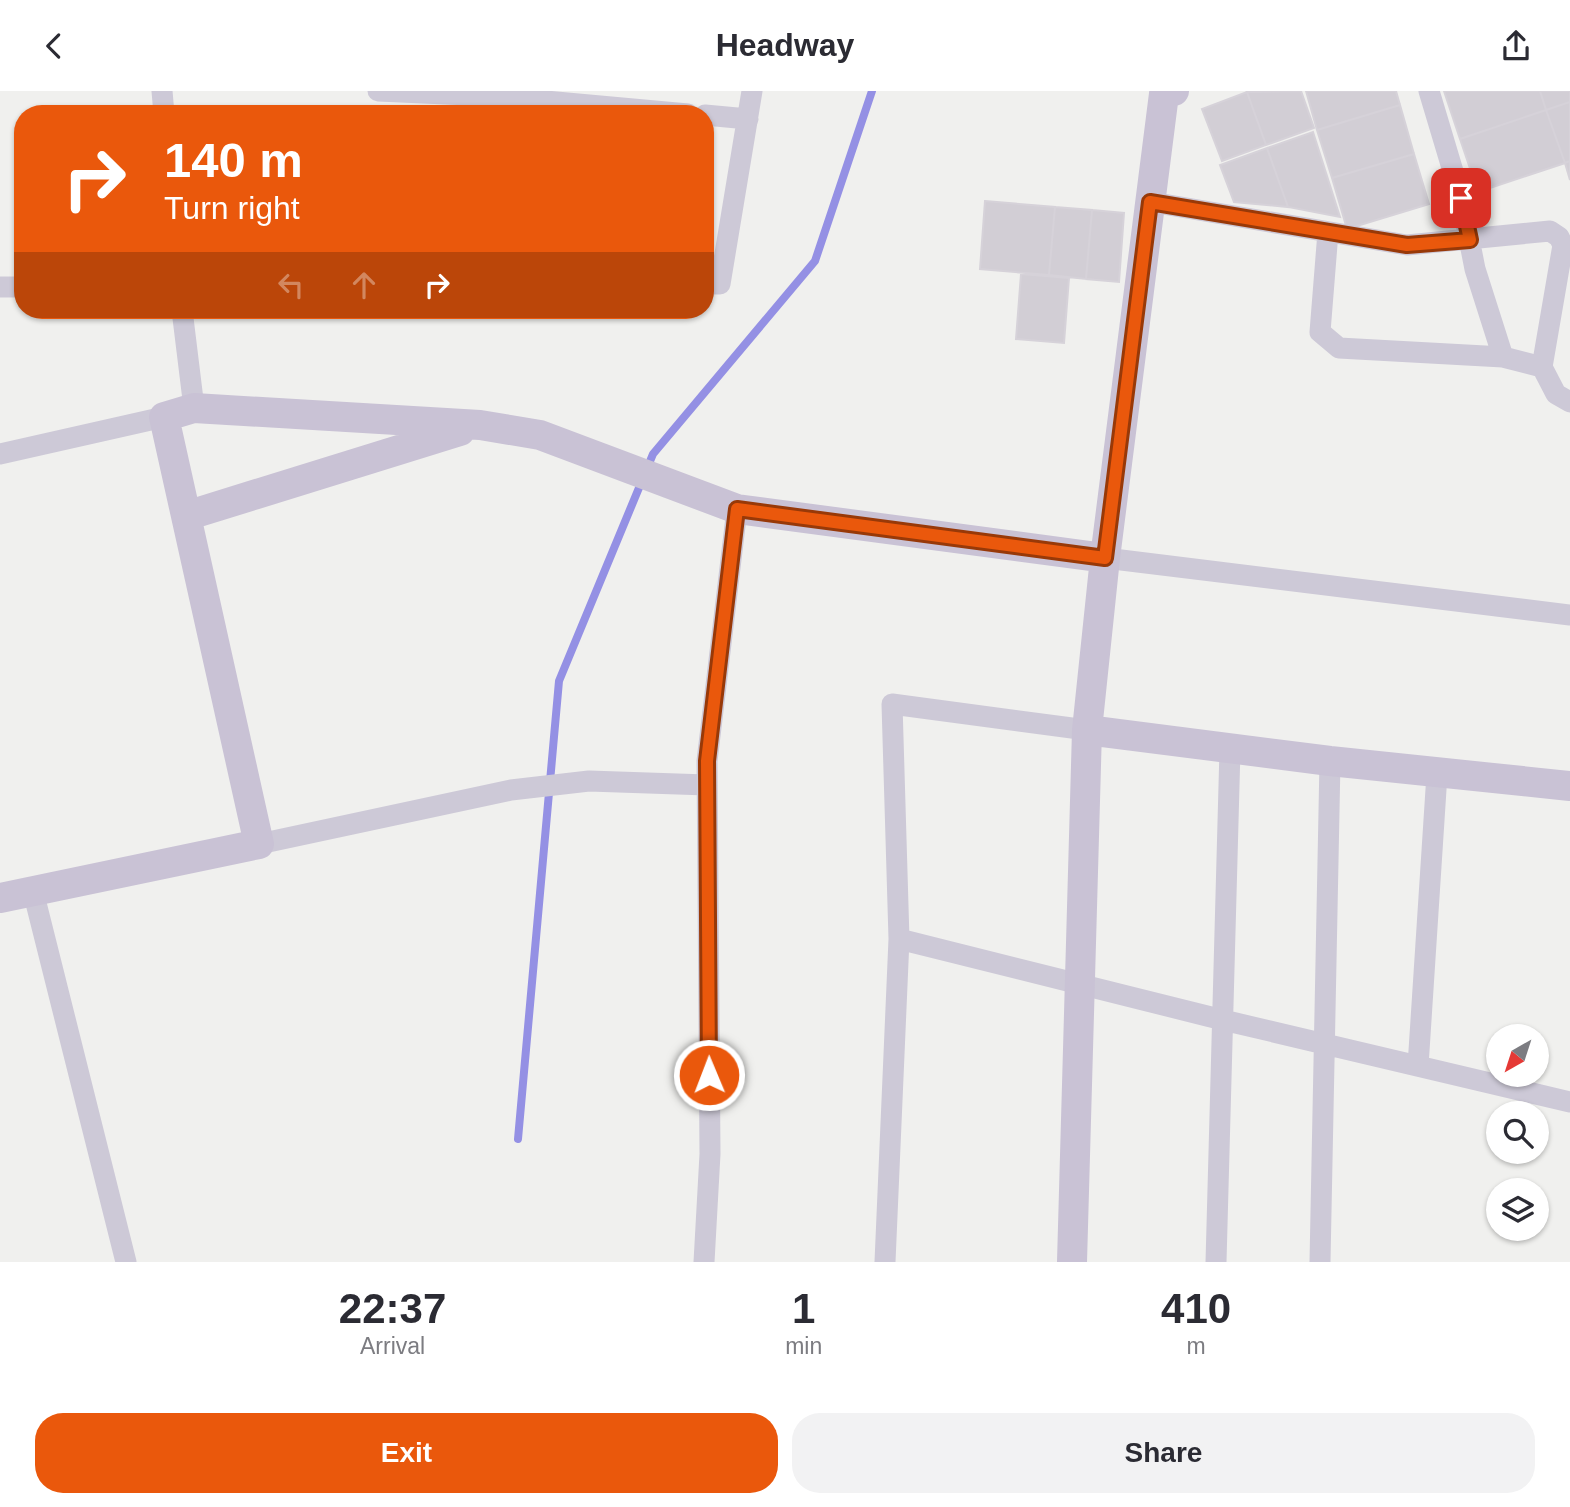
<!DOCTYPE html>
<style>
:root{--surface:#fff;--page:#f2f2f3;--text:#2b2b33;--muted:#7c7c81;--accent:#ea580c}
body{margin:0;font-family:Helvetica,sans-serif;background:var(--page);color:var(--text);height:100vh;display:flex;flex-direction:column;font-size:26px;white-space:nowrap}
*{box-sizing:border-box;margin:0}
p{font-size:23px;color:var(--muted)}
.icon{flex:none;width:38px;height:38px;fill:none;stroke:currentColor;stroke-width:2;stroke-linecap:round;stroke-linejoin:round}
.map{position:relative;height:1171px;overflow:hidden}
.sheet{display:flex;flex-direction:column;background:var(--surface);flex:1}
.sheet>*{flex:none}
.guide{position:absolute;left:14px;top:14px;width:700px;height:214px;border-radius:28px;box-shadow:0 2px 5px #0004;background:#ea580c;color:#fff;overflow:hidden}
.needle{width:46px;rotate:219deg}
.tools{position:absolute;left:1486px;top:933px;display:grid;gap:14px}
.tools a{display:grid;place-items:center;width:63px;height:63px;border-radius:50%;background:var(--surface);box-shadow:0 2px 5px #0004;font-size:35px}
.pin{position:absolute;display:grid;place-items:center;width:60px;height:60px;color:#fff;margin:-30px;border-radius:14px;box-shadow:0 4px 10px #0006}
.me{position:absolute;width:77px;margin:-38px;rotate:359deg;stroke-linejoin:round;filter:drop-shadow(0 0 5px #0008)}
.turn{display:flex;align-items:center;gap:24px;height:147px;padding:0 35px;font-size:32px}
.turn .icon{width:91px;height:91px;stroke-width:2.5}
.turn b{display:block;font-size:49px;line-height:60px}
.lanes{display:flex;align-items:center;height:66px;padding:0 35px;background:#0003;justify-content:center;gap:35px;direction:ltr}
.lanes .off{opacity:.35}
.eta{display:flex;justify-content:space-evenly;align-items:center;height:119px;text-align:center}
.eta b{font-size:42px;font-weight:600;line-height:49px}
.cta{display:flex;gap:14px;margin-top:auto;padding:14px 35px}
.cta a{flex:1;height:80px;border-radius:28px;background:var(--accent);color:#fff;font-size:28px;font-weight:600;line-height:80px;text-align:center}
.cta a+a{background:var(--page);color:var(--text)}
header{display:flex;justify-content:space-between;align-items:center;height:91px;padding:0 35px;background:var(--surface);font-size:32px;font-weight:600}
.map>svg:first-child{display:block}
</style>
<header><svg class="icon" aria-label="back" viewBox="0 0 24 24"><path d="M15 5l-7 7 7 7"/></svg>Headway<svg class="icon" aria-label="share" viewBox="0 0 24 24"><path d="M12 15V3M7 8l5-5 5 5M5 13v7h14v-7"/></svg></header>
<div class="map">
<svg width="1570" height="1171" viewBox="0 0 1570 1171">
<rect width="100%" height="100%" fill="#f0f0ee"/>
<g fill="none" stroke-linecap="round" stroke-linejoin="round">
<path stroke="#9490e4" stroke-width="8" d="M 518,1048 L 559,590 L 653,363 L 815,170 L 872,0"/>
</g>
<path fill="#d2ced5" stroke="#d6d2d9" stroke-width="2" d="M 1301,0 L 1314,37 L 1266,54 L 1247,1 Z
M 1306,0 L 1396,0 L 1400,14 L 1317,39 Z
M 1444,0 L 1540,0 L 1546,19 L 1460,48 Z
M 1540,0 L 1570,0 L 1570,11 L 1546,19 Z
M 1247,1 L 1266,54 L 1222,70 L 1202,18 Z
M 1570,11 L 1570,70 L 1565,72 L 1546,19 Z
M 1400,14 L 1414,63 L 1332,87 L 1317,39 Z
M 1546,19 L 1565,72 L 1478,101 L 1460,48 Z
M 1313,41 L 1340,126 L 1288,116 L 1267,57 Z
M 1267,57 L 1288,116 L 1234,111 L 1220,74 Z
M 1414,63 L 1429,113 L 1347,138 L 1332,87 Z
M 1570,70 L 1570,89 L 1565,72 Z
M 985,110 L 1055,116 L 1049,184 L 980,178 Z
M 1055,116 L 1092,119 L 1086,188 L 1049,184 Z
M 1092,119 L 1124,122 L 1119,191 L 1086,188 Z
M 1021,183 L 1069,187 L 1064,252 L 1016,248 Z"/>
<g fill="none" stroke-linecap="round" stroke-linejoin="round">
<path stroke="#cdc9d7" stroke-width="21" d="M 162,0 L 164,23
M 378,0 L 491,5 L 688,23
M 1429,0 L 1461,107 L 1475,178 L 1503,266
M 705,24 L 748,28
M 1151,111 L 1407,154 L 1550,140 L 1559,146 L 1563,154 L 1542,276
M 1328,141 L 1320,241 L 1339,257 L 1503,266 L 1542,276 L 1556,303 L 1570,311
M 705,193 L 720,193 L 752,0
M 0,196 L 23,196
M 182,219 L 194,317
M 0,363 L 164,326
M 1105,467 L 1570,524
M 259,753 L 511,699 L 589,690 L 707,694
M 33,800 L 126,1171
M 899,848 L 1223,929 L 1570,1011
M 1418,975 L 1437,683
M 704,1171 L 710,1063 L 707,670 L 737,418
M 885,1171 L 899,848 L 892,613 L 1087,639
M 1216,1171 L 1230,658
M 1320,1171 L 1330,670"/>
<path stroke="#c9c2d5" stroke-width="30" d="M 186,425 L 460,340
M 1087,639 L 1330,670 L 1570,695
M 0,807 L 259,753 L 164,326 L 194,317 L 480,334 L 540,344 L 737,418 L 1105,467
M 1072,1171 L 1087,639 L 1105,467 L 1164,3 L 1174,0"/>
</g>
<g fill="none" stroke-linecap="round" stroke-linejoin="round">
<g stroke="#983908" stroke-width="18">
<path id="route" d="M 709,984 L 707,670 L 737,418 L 1105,467 L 1150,111 L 1407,154 L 1470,149 L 1461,107"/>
</g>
<use href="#route" stroke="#ea580c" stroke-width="12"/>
</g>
</svg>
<div class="tools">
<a><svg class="needle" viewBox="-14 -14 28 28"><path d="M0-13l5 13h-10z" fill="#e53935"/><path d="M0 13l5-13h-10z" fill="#7c7c81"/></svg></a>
<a><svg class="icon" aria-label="search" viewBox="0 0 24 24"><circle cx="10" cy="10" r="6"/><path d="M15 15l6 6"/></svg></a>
<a><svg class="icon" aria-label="layers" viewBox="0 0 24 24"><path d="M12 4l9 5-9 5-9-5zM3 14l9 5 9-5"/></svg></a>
</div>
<div class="pin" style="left:1461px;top:107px;background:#d93025"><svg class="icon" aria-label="arrive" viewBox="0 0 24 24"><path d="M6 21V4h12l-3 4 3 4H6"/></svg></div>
<svg class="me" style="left:709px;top:984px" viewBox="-20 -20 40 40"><circle r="17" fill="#ea580c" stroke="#fff" stroke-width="3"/><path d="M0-11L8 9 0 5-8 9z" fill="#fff"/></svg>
<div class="guide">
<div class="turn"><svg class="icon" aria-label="right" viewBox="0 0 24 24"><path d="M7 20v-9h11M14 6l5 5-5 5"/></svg><div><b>140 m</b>Turn right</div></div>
<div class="lanes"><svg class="icon off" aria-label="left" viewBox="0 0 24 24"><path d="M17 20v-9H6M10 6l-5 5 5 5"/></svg><svg class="icon off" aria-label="ahead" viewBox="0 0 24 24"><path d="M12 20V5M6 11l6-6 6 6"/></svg><svg class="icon" aria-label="right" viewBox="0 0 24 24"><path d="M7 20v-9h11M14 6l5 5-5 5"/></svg></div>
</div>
</div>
<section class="sheet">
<div class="eta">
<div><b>22:37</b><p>Arrival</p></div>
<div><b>1</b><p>min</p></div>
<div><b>410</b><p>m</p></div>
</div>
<div class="cta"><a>Exit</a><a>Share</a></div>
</section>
